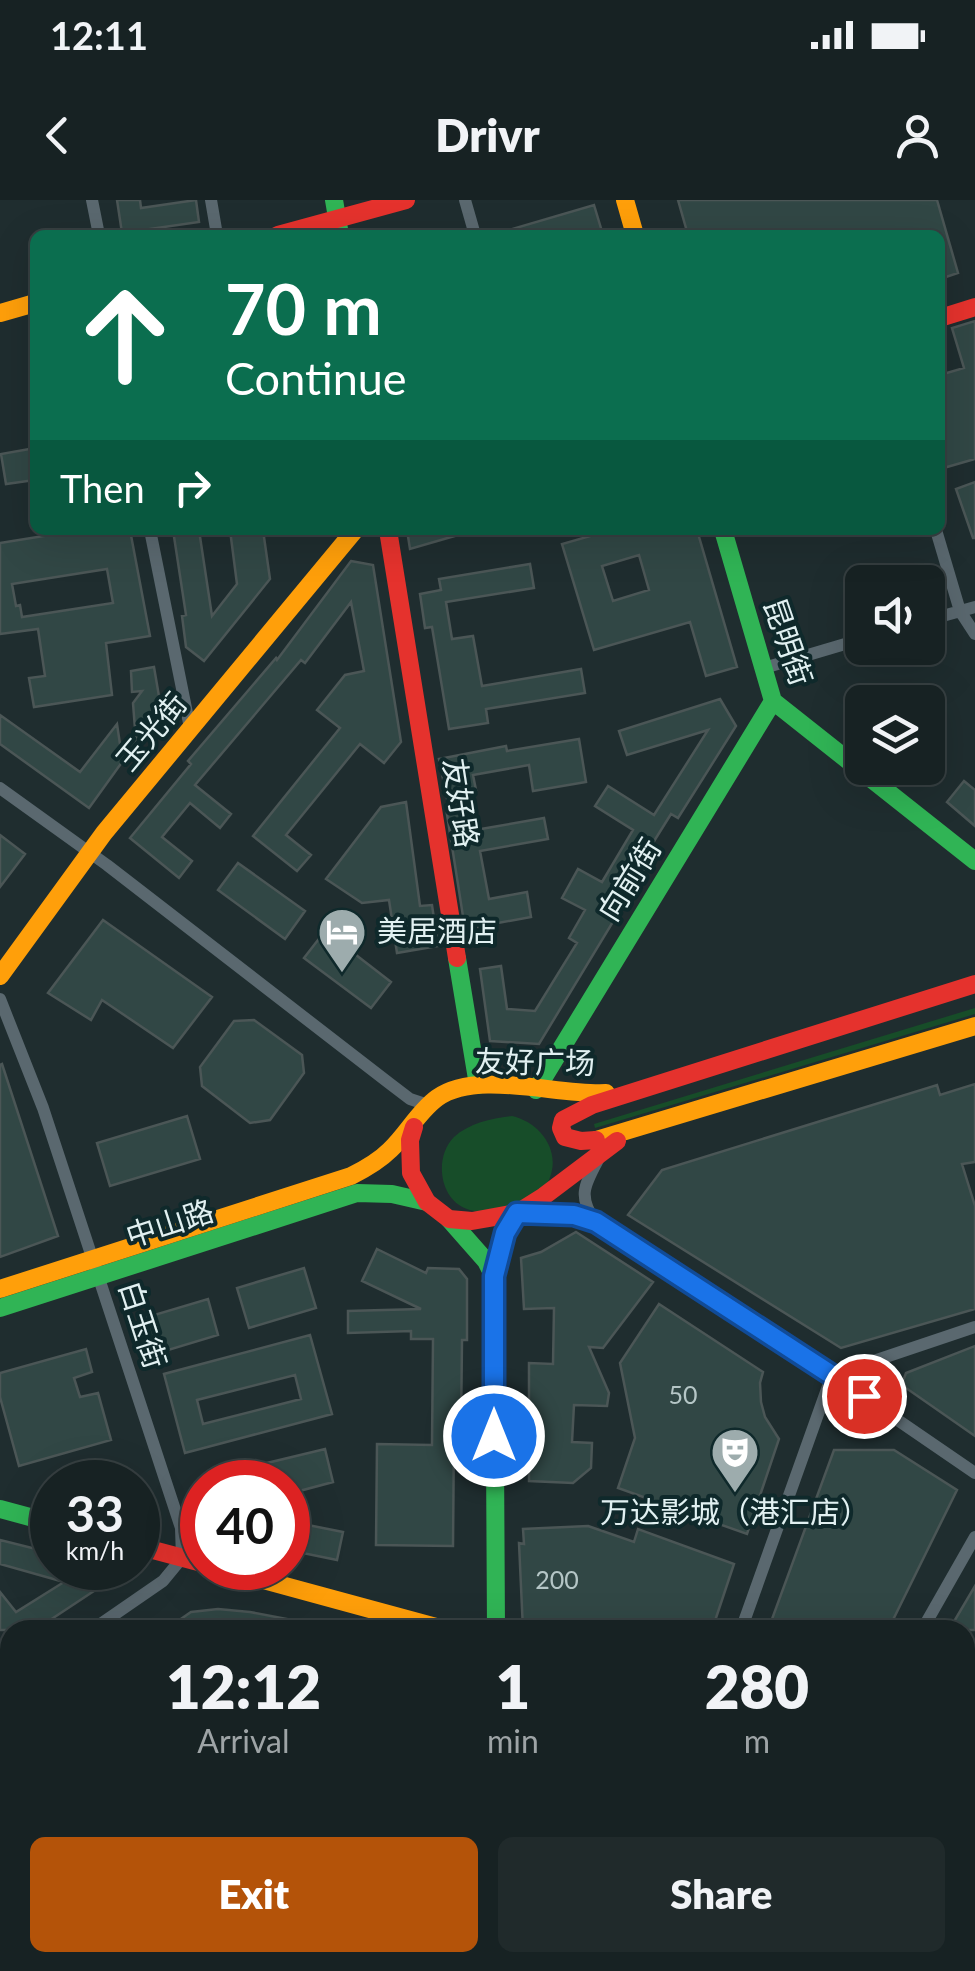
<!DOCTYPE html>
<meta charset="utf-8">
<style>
:root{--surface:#172223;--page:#202a2b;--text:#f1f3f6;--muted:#9ea4a6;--line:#363f41;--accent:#b45309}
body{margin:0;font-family:Lato,"Noto Sans SC",sans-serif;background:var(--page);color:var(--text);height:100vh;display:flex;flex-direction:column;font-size:38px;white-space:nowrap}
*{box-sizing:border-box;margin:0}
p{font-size:32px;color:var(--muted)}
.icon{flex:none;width:55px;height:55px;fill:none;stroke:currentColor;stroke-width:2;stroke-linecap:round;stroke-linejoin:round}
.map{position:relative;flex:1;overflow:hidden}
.details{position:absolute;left:0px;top:1420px;width:975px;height:352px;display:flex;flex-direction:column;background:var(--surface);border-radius:30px 30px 0 0;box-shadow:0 10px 40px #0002,0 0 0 2px var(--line)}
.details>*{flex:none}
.hud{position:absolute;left:30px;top:30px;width:915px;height:305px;border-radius:15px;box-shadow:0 10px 40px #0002,0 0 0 2px var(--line);background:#0b6e4f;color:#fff;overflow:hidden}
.tools{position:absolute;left:845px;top:365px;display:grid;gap:20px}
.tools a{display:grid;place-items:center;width:100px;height:100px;border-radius:15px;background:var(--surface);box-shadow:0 10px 40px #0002,0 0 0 2px var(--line);font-size:50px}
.speed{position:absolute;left:30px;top:1260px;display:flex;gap:20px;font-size:50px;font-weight:700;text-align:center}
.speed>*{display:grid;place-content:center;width:130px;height:130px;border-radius:50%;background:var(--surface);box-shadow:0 10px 40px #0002,0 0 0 2px var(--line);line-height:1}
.speed small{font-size:25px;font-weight:400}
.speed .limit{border:15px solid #d22;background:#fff;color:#111}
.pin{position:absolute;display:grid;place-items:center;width:85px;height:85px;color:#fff;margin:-42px;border:5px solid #fff;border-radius:50%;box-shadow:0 2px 10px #0007}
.me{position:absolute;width:110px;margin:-55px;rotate:0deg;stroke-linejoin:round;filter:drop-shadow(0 0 8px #0008)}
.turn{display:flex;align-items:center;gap:35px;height:210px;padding:0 30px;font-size:45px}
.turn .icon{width:130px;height:130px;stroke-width:2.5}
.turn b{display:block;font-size:70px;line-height:85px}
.then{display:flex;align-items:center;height:95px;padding:0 30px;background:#0003;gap:20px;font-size:38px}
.eta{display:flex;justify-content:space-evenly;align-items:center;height:170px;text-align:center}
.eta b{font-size:60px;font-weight:800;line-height:70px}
.primary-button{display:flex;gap:20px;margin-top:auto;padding:20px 30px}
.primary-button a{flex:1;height:115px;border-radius:15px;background:var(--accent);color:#fff;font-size:40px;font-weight:800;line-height:115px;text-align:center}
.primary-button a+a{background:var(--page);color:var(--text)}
.status{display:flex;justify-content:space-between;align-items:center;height:70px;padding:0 50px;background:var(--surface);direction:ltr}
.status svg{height:28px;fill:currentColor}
header{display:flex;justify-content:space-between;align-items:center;height:130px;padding:0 30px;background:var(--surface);font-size:45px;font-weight:800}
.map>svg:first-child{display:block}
</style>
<div class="status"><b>12:11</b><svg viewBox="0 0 49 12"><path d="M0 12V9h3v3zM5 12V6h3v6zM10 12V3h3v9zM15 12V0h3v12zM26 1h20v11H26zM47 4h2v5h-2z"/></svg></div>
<header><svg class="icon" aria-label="back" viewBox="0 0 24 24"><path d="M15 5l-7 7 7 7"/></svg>Drivr<svg class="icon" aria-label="person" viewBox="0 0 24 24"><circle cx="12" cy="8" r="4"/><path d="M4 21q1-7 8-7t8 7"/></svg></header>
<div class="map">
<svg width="975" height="1771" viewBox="0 0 975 1771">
<rect width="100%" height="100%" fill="#1f2d2f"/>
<path fill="#174d29" d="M 975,808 L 975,814 L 595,928 L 594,924 Z
M 512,916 C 539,922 562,950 549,980 C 541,996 520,1003 504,1007 C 491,1011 480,1014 467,1009 C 439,999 434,957 454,937 C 469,923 493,918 512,916 Z"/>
<path fill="#314745" stroke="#4b5656" stroke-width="2.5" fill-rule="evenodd" d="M 117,0 L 140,0 L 141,8 L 196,0 L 199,22 L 122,33 Z
M 678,0 L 937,0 L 958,73 L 940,79 L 940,35 L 688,35 Z
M 594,5 L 603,35 L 502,35 L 502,32 Z
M 975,121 L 975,259 L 940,269 L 940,175 L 964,168 L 952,128 Z
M 35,248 L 35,280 L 6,284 L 1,254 Z
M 975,282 L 975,338 L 973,338 L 956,289 Z
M 81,330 L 130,330 L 150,436 L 106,443 L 112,495 L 34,507 L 29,478 L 45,476 L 38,429 L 0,434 L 0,343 ZM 107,369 L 113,403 L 22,417 L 20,405 L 16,406 L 12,384 Z
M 173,330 L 199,330 L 212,416 L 237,384 L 230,330 L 263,330 L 270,379 L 204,461 L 186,447 L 182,416 L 186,415 Z
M 407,330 L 465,330 L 465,333 L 410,349 Z
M 611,330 L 697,330 L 737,467 L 706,476 L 690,422 L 594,450 L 562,344 ZM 639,355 L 649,390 L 613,401 L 602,366 Z
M 351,361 L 373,365 L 401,542 L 384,563 L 360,544 L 286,635 L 311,655 L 297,671 L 253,636 L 340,528 L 317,510 L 345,475 L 364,471 L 351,402 L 305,463 L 301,460 L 195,585 L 231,614 L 220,628 L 190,603 L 162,637 L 192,661 L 179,678 L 130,638 L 191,564 L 188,561 L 276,458 L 277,460 Z
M 530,364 L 534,388 L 446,402 L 452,439 L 473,436 L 482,486 L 581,469 L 585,493 L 486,509 L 488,523 L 449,529 L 432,427 L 425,428 L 420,394 L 441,390 L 439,379 Z
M 154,467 L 161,508 L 89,608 L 0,544 L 0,515 L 80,572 L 117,524 L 120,544 L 136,542 L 133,503 L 142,491 L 132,492 L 131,471 Z
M 720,499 L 736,526 L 678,618 L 671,614 L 651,646 L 657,649 L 539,844 L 490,841 L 480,769 L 501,766 L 507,809 L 535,811 L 577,743 L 569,738 L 585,710 L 562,698 L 578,669 L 602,682 L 633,630 L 595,606 L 608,586 L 654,615 L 708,530 L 627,555 L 619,531 Z
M 579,539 L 586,582 L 533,591 L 529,565 L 473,575 L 476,590 L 468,592 L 475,630 L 544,618 L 548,639 L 480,651 L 489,699 L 527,692 L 531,717 L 465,729 L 446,608 L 449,608 L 439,559 L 506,546 L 507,551 Z
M 964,581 L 975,590 L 975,626 L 947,602 Z
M 406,602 L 420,706 L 432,705 L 438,746 L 397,753 L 389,700 L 362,703 L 326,679 L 381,607 Z
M 0,635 L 25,654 L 0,687 Z
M 238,663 L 305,711 L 285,739 L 218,690 Z
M 103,720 L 212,797 L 173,848 L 102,800 L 91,820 L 48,793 Z
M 325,731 L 391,782 L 371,808 L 304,758 Z
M 254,820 L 302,855 L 304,873 L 270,920 L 250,923 L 202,886 L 200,867 L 234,821 Z
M 2,864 L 58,1036 L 0,1057 L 0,865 Z
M 975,884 L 975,962 L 962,964 L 975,1006 L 975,1109 L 841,1148 L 628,1015 L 662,970 L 937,885 L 940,895 Z
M 187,916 L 200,959 L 110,986 L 97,943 Z
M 576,1032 L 653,1082 L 603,1148 L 589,1147 L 609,1193 L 607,1206 L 574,1205 L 572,1242 L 592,1243 L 591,1268 L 573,1283 L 529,1281 L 529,1163 L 553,1164 L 554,1108 L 524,1109 L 521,1058 L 541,1052 Z
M 377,1049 L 426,1073 L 428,1068 L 459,1069 L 467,1079 L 467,1140 L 462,1140 L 461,1231 L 454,1231 L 453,1346 L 376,1345 L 377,1244 L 432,1245 L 433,1139 L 411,1139 L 411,1131 L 348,1133 L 348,1111 L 421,1109 L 362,1081 Z
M 304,1068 L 316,1108 L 249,1128 L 237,1088 Z
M 208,1099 L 218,1135 L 155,1154 L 144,1118 Z
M 659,1104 L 763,1172 L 760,1183 L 761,1202 L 765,1217 L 779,1239 L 747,1334 L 618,1288 L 635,1238 L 620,1163 Z
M 310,1135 L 332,1214 L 185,1253 L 164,1174 ZM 295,1175 L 301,1199 L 203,1224 L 197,1200 Z
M 975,1146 L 975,1236 L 906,1188 L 903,1181 L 906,1173 Z
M 86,1149 L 92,1172 L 74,1178 L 80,1197 L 98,1193 L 111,1240 L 19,1266 L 0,1197 L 0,1173 Z
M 325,1249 L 333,1282 L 288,1294 L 288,1282 L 206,1282 L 205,1278 Z
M 834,1250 L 894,1250 L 957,1290 L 888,1430 L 768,1430 Z
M 288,1321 L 343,1332 L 337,1360 L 288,1350 Z
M 588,1326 L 634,1342 L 638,1329 L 734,1364 L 712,1430 L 523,1430 L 519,1343 L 524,1344 L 523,1329 Z
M 0,1340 L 52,1353 L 52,1368 L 108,1368 L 112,1379 L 35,1430 L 0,1430 L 0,1392 L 16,1412 L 64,1382 L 0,1364 Z
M 975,1386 L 975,1430 L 949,1430 Z
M 218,1409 L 250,1412 L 313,1424 L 312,1430 L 165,1430 L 191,1412 Z"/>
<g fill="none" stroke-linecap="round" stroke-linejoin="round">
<path stroke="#5a686f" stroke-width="12" d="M 92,0 L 99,35
M 211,0 L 217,35
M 465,0 L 475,35
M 150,330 L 190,528
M 936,330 L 960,411 L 975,434
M 928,420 L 975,407
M 764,468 L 862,439
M 0,588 L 107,665 L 389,883 L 410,899 L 428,905
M 0,799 L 43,908 L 181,1328 L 182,1358 L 163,1381 L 92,1430
M 519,1013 L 575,1015 L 595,1022 L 832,1175 L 975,1273
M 595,1022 C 578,996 584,986 598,960
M 741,1430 L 832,1175 L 975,1127
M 922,1430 L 975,1337
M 965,1473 L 975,1479
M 0,1494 L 10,1487
M 893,1762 L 906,1771
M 97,1771 L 131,1762
M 748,1771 L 754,1762"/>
<path stroke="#30b455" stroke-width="18" d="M 334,0 L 340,35
M 723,330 L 773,501 L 975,661
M 457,758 L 478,885
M 536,890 L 773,501
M 449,1019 L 486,1061 L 494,1077
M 0,1108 L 357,993 L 392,994 L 427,1002
M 0,1309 L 52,1323
M 496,1430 L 494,1077 L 505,1033 L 517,1013
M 915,1771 L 920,1762"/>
<path stroke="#ff9f0a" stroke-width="18" d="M 625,0 L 635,35
M 0,113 L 35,103
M 0,776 L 104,633 L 355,330
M 596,940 L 975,826
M 0,1089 L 351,976 C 365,969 379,961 390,950 C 407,934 418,912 437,898 C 477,869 558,896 606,893
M 219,1368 L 447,1430
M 965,1690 L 975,1673
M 0,1719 L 10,1734
M 965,1731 L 975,1714
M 29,1762 L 35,1771"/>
<path stroke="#e5322d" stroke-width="18" d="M 278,35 L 406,0
M 940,118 L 975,107
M 388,330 L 457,758
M 414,927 L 410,940 L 411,973 L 427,1002 L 449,1019 L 472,1021 L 517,1013 L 544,996 L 617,941
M 596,940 L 581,941 L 565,937 L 561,928 L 563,920 L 592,905 L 975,784
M 138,1346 L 202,1363
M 504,1762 L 504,1771
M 941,1771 L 946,1762"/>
<path stroke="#5e696d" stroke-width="2.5" d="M 965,1703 L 975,1686
M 923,1771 L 929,1762"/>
</g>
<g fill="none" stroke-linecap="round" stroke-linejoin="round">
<g stroke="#114b97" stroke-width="25">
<path id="route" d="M 494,1236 L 494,1076 L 505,1033 L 517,1013 L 574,1015 L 596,1022 L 864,1196"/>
</g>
<use href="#route" stroke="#1a73e8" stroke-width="18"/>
</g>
<defs>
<g id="hotel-pin" transform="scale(2.5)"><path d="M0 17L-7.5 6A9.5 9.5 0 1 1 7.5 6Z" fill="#9dacad" stroke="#0f292b"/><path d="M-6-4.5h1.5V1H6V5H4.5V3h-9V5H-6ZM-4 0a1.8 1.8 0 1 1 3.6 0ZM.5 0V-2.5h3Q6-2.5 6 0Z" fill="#fff"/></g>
<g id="theatre-pin" transform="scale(2.5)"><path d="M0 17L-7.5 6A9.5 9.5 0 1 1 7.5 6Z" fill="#9dacad" stroke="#0f292b"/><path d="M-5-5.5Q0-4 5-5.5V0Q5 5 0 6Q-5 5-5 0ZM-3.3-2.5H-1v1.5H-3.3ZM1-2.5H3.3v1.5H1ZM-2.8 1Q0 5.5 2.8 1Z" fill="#fff"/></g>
</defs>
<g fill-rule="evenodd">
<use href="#hotel-pin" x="342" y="732"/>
<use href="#theatre-pin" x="735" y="1252"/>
</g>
<g text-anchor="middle" stroke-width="8" stroke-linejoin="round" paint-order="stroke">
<g font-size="25" fill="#b5c6c6">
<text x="683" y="1204">50</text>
<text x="557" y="1389">200</text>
</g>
<g font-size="30" fill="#e1f0f1" stroke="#0f292b">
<text transform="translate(787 442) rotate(71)" y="10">昆明街</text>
<text transform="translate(152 532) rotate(-50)" y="10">玉光街</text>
<text transform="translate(460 603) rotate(81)" y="10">友好路</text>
<text transform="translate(630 680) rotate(-58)" y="10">向前街</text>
<text transform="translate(535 863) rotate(1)" y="10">友好广场</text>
<text transform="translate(170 1024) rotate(-18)" y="10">中山路</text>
<text transform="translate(142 1125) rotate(72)" y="10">白玉街</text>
</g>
<g font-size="30" fill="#e1f0f1" stroke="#0f292b" text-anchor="start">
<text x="377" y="742">美居酒店</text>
<text x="735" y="1323" text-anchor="middle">万达影城（港汇店）</text>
</g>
</g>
</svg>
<div class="tools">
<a><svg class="icon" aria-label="sound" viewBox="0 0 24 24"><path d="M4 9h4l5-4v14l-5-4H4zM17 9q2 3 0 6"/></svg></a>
<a><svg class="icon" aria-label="layers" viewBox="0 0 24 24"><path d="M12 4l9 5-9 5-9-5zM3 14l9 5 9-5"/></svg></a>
</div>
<div class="speed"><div>33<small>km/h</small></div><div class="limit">40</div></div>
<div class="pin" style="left:864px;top:1196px;background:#d93025"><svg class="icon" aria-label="arrive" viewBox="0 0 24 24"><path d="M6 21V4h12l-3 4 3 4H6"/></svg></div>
<svg class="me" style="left:494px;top:1236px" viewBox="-20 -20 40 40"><circle r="17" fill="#1a73e8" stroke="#fff" stroke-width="3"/><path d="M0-11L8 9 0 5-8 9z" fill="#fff"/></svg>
<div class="hud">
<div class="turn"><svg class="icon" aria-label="ahead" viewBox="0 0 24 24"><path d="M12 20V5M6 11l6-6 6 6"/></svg><div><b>70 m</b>Continue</div></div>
<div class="then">Then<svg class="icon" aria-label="right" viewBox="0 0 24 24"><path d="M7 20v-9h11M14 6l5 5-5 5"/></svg></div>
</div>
<section class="details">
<div class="eta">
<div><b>12:12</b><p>Arrival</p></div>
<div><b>1</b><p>min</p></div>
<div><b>280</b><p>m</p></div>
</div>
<div class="primary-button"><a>Exit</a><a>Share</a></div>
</section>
</div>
